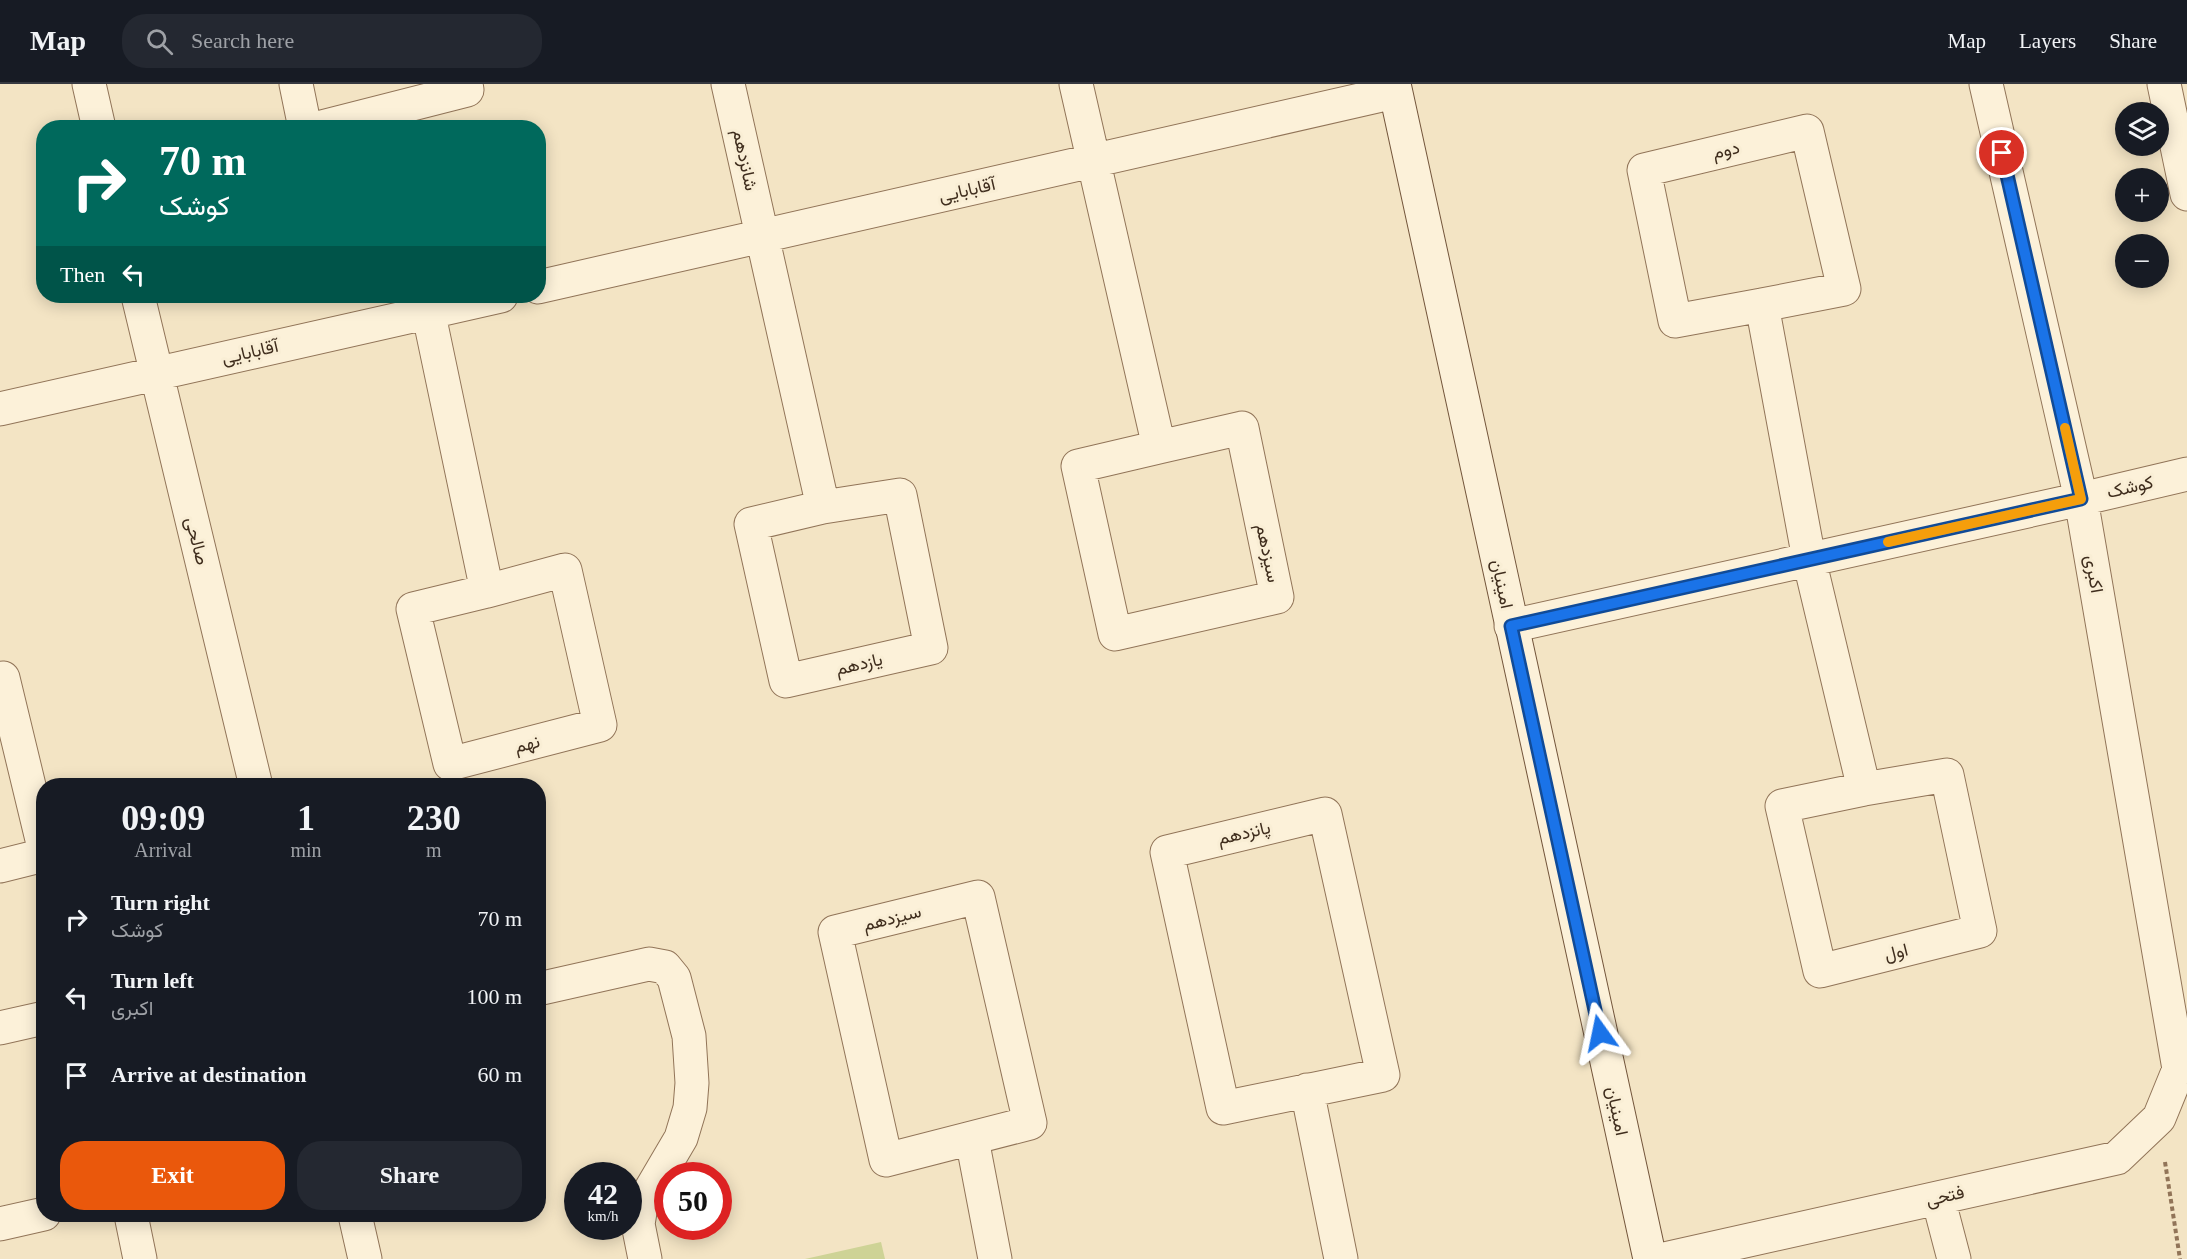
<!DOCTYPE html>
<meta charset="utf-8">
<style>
:root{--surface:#171b24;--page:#242831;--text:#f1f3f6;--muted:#9ea1a6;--line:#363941;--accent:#ea580c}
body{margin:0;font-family:"Times New Roman",Vazirmatn,serif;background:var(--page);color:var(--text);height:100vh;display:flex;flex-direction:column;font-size:22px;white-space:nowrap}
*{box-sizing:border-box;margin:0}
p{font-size:20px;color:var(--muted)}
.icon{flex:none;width:33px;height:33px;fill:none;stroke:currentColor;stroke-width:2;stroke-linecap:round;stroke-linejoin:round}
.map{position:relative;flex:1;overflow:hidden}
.side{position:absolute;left:36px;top:694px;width:510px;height:444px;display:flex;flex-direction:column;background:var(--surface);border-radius:24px;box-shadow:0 3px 15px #0003}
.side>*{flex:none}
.guide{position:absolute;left:36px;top:36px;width:510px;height:183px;border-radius:24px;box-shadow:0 3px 15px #0003;background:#00695c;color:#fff;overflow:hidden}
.tools{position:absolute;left:2115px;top:18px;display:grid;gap:12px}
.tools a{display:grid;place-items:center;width:54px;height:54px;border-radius:50%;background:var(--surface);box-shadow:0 3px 15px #0003;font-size:30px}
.speed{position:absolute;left:564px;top:1078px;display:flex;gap:12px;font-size:30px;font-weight:700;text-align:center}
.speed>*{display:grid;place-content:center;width:78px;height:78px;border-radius:50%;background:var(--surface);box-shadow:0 3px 15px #0003;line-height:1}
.speed small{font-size:15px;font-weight:400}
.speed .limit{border:9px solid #d22;background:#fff;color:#111}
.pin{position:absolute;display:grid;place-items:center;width:51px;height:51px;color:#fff;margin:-26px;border:3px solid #fff;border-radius:50%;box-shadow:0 2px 6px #0007}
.me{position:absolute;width:66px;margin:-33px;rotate:348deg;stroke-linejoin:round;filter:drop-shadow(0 0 4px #0008)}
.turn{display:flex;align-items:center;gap:21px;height:126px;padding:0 24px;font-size:27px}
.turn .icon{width:78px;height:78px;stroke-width:2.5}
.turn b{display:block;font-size:42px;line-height:51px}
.then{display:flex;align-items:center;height:57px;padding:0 24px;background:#0003;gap:12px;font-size:22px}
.eta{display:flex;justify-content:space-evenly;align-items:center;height:102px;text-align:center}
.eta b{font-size:36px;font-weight:600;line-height:42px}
.button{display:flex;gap:12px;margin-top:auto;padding:12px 24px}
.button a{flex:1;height:69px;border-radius:24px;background:var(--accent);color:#fff;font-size:24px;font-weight:600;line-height:69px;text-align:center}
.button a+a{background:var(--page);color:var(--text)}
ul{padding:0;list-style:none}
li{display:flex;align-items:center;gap:18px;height:78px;padding:0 24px}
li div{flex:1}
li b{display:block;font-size:22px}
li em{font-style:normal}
header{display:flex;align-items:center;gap:36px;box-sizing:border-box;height:84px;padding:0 30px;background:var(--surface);border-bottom:2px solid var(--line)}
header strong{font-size:28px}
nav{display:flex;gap:33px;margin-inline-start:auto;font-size:21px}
.search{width:420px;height:54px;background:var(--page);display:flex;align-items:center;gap:15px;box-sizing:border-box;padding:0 21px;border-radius:24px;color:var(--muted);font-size:22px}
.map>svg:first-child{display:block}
</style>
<header>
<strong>Map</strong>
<div class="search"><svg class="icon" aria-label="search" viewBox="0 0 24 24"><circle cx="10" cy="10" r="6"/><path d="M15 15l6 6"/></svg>Search here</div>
<nav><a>Map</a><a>Layers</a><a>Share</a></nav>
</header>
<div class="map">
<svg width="2187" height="1175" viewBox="0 0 2187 1175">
<rect width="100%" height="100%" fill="#f3e4c4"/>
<path fill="#ced396" d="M 881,1158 L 885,1175 L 805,1175 Z"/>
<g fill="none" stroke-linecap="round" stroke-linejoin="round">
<g stroke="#917458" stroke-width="35">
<path id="minor" d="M 89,0 L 99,44
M 296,0 L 305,44
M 728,0 L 823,423 L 751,440 L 786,597 L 931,564 L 900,411 L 823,423
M 1076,0 L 1159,363 L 1078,382 L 1115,550 L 1277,513 L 1242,344 L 1159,363
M 1986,0 L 2081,415 L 2179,985
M 2164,0 L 2187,110
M 318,44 L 467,6 L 466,0
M 538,203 L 1395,8
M 138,212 L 256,702
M 425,212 L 487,507 L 413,525 L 450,680 L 600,641 L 565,486 L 487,507
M 1762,221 L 1844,205 L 1807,47 L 1644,86 L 1675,237 L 1762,221 L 1809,475 L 1864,705 L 1782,722 L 1820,887 L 1980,847 L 1947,691 L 1864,705
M 0,325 L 501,212
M 1511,542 L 2081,415 L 2187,390
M 0,595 L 3,594 L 44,764
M 1325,730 L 1383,991 L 1223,1024 L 1167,768 Z
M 0,782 L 44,771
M 978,813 L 1030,1039 L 886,1076 L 835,848 Z
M 538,905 L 649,880 L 665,883 L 674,894 L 689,952 L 692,999 L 690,1024 L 681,1054 L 641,1122 L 638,1140 L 645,1175
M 0,944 L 44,934
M 1307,1006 L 1341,1175
M 972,1055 L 995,1175
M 1938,1114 L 1954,1175
M 131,1131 L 140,1175
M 355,1131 L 365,1175
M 0,1140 L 44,1130
M 1664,1175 L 2117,1074 L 2159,1034 L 2179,985"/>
</g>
<g stroke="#73553b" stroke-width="35">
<path id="secondary" d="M 1394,0 L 1650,1175"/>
</g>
<path stroke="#917458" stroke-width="4" stroke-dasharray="4.5 3" stroke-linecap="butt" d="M 2165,1078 L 2180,1175"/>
<use href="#minor" stroke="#fcf1d9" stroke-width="33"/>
<use href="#secondary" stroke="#fcf1d9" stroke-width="33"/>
</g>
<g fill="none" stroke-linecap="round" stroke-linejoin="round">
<g stroke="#114b97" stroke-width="15">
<path id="route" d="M 1600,949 L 1511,542 L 2081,415 L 2002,69"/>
</g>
<use href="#route" stroke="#1a73e8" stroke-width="10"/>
<path stroke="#f59e0b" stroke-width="10" d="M 1888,458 L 2081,415 L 2065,344"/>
</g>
<g text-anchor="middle" stroke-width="6" stroke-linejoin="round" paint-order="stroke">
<g font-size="18" fill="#3f2d1d" stroke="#f9eed5">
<text transform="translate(1726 66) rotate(-13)" y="6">دوم</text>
<text transform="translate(745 76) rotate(78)" y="6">شانزدهم</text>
<text transform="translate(967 106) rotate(-13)" y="6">آقابابایی</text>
<text transform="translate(250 268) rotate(-13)" y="6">آقابابایی</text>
<text transform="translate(2130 403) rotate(-13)" y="6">کوشک</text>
<text transform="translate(197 457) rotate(76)" y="6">صالحی</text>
<text transform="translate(1268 469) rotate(78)" y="6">سیزدهم</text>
<text transform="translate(2094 490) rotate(80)" y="6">اکبری</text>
<text transform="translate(1502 500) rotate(78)" y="6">امینیان</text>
<text transform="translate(859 580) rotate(-13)" y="6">یازدهم</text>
<text transform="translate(527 660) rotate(-15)" y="6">نهم</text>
<text transform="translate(1244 749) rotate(-13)" y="6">پانزدهم</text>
<text transform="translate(892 834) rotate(-14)" y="6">سیزدهم</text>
<text transform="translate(1896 868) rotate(-14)" y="6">اول</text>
<text transform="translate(1617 1027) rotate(78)" y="6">امینیان</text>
<text transform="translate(1945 1112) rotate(-13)" y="6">فتحی</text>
</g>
</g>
</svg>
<div class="tools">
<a><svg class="icon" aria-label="layers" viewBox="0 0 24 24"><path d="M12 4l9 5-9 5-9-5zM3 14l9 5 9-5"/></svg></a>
<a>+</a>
<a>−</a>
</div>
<div class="speed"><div>42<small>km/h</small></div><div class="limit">50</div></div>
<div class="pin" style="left:2002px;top:69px;background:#d93025"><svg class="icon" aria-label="arrive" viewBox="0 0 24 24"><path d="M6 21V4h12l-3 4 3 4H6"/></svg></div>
<svg class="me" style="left:1600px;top:949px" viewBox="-20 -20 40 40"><path d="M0-17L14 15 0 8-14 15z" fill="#1a73e8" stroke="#fff" stroke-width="4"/></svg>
<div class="guide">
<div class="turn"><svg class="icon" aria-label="right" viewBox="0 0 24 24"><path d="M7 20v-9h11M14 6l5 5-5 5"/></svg><div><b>70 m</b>کوشک</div></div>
<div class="then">Then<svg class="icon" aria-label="left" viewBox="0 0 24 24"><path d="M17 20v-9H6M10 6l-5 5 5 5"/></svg></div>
</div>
<section class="side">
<div class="eta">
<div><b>09:09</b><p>Arrival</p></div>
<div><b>1</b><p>min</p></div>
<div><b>230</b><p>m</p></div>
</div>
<ul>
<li><svg class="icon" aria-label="right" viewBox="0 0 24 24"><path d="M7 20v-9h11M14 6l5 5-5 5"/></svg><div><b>Turn right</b><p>کوشک</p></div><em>70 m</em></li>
<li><svg class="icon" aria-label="left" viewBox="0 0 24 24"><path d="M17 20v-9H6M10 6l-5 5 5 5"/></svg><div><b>Turn left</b><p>اکبری</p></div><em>100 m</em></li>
<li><svg class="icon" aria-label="arrive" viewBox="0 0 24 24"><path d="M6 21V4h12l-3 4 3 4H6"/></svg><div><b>Arrive at destination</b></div><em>60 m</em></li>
</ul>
<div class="button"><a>Exit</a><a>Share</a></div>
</section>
</div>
